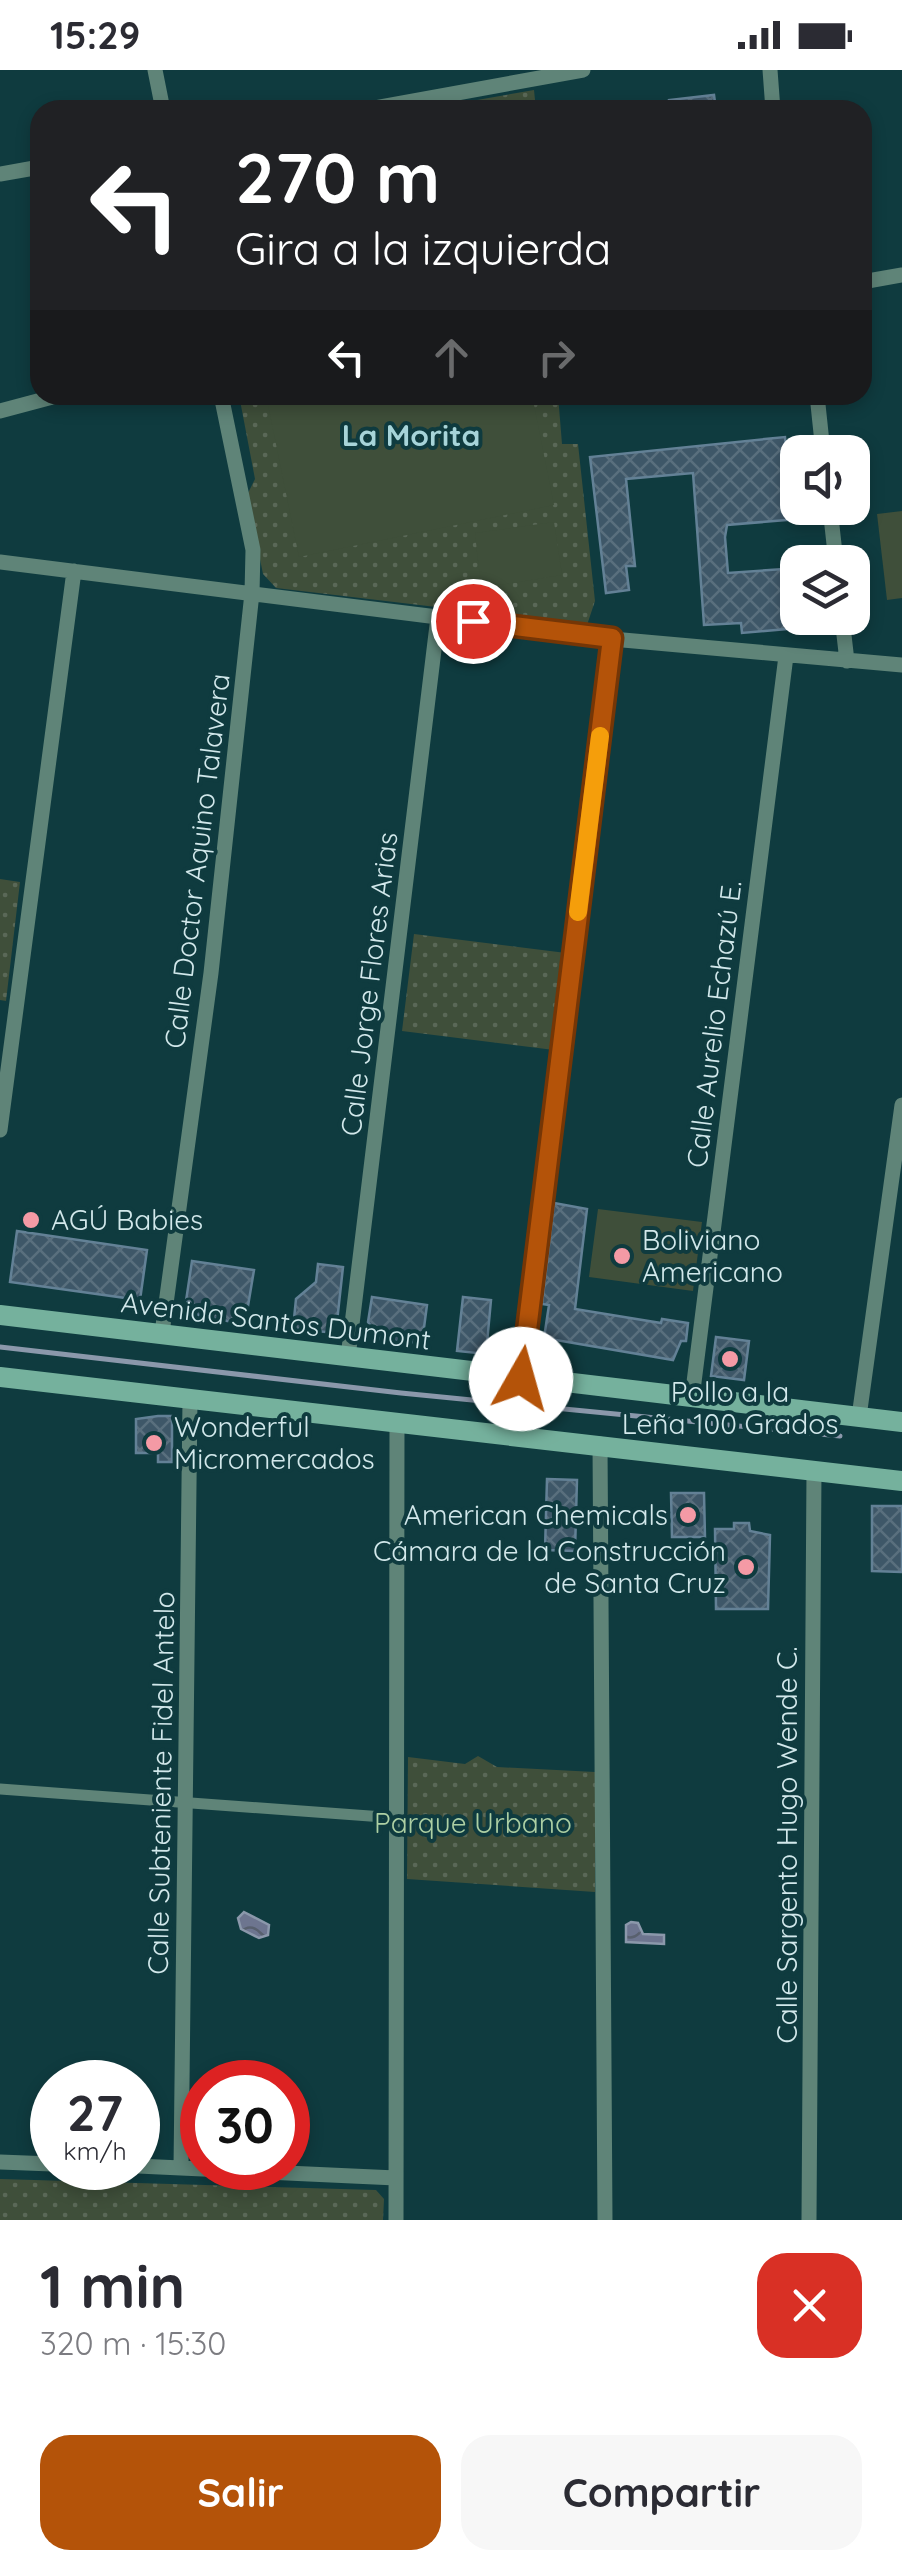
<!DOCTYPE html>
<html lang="es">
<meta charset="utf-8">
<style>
:root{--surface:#fff;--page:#f7f7f7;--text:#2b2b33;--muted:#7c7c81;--accent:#b45309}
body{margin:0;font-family:Quicksand,sans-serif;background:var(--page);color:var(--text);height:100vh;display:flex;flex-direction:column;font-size:38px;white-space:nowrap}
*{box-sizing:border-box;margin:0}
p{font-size:32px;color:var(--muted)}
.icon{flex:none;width:55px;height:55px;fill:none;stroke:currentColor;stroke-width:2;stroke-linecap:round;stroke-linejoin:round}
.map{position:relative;height:2150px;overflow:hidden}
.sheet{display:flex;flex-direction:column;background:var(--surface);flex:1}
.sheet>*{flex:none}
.banner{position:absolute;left:30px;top:30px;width:842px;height:305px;border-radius:30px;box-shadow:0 5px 15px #0003;background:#202124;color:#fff;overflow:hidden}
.tools{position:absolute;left:780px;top:365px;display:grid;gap:20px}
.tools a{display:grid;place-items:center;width:90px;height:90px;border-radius:20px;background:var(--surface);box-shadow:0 5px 15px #0003;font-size:50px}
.speed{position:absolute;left:30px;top:1990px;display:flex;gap:20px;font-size:50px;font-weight:700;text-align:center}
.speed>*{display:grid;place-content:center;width:130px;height:130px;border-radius:50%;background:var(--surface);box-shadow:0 5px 15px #0003;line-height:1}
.speed small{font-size:25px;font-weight:400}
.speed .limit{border:15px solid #d22;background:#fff;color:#111}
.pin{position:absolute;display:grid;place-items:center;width:85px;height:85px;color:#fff;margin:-42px;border:5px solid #fff;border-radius:50%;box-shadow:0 2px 10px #0007}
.me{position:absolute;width:110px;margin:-55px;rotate:7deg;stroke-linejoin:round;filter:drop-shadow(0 0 8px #0008)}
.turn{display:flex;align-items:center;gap:35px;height:210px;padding:0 40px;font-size:45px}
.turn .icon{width:130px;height:130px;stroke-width:2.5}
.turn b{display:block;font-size:70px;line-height:85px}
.lanes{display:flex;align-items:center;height:95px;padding:0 40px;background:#0003;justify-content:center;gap:50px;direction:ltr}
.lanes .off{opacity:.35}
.round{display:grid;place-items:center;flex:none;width:105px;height:105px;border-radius:30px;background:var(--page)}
.headline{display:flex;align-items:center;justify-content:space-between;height:170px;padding:0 40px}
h1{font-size:60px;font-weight:700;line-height:75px}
.action{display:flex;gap:20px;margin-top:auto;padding:20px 40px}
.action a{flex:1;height:115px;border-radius:30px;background:var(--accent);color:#fff;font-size:40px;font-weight:700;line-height:115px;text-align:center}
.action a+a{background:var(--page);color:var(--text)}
.status{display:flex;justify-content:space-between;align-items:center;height:70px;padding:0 50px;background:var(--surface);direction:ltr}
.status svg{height:28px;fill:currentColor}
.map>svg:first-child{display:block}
</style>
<div class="status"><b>15:29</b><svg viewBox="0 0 49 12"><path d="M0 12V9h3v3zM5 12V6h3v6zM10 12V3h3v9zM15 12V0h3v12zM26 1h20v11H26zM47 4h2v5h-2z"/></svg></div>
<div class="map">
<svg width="902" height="2150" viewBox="0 0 902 2150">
<defs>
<pattern id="green-dots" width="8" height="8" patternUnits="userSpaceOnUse" patternTransform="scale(2.5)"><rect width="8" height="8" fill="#3f4f3a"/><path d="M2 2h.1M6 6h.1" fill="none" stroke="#5a6857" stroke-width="1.8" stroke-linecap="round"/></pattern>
<pattern id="water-waves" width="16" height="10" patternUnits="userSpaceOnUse" patternTransform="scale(2.5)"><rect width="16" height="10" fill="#6d758f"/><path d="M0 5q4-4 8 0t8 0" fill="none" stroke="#58606e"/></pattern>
<pattern id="building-cross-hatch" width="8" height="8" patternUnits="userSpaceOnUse" patternTransform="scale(2.5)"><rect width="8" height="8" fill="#3e5768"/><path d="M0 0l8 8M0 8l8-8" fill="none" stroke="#596f7e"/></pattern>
</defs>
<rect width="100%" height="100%" fill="#0f3b3f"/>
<path fill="url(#green-dots)" d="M 534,20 L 536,40 L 420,40 Z
M 239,325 L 558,325 L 562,374 L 578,374 L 595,531 L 587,555 L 276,518 L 263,504 L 247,425 L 255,409 Z
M 0,809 L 20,812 L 6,931 L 0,930 Z
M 414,864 L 566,883 L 554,980 L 402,961 Z
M 478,1686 L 497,1697 L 595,1702 L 595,1822 L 407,1809 L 408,1687 L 465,1694 Z
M 0,2109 L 376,2120 L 384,2129 L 383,2150 L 0,2150 Z"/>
<path fill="#3f4f3a" d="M 266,325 L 532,325 L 554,435 L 299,487 Z
M 902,441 L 902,528 L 887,530 L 877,444 Z
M 554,452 L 562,505 L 481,518 L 475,463 Z
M 598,1139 L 702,1152 L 693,1221 L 589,1207 Z"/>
<path fill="url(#water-waves)" stroke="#8b98ab" stroke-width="2.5" d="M 244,1842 L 269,1855 L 268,1865 L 259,1868 L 241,1859 L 238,1848 Z
M 631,1852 L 638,1853 L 643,1864 L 664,1865 L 664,1874 L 626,1872 L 626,1855 Z"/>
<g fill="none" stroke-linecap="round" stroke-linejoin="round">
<path stroke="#8b98ab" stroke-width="5" d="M 0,1277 L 401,1323 L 840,1366"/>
</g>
<path fill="url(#building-cross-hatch)" stroke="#638196" stroke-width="2.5" d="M 714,25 L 716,40 L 669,40 L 669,30 Z
M 785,367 L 788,401 L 794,401 L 798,449 L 727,455 L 725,467 L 728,503 L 798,498 L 798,558 L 742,563 L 741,553 L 704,555 L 693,403 L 626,409 L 635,496 L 626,496 L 629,520 L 606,523 L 590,387 Z
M 554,1133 L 587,1139 L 575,1239 L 661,1253 L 662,1249 L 688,1253 L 686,1271 L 681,1271 L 673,1290 L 544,1268 L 549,1235 L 542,1234 Z
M 17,1161 L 147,1180 L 140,1230 L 10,1212 Z
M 192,1191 L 254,1200 L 245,1254 L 199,1246 L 186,1231 Z
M 318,1194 L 343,1197 L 337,1252 L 326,1262 L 293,1259 L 296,1229 L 316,1212 Z
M 372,1227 L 427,1235 L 422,1273 L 381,1270 L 368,1252 Z
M 463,1227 L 491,1230 L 486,1284 L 457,1281 Z
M 716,1267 L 749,1271 L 744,1310 L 711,1306 Z
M 158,1346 L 172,1346 L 172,1392 L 158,1392 L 158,1383 L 136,1383 L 136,1349 Z
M 547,1409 L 577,1410 L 575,1481 L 545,1480 Z
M 671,1423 L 704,1423 L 705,1467 L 672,1467 Z
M 872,1436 L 902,1436 L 902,1502 L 872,1501 Z
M 734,1453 L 749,1453 L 750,1461 L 770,1465 L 768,1539 L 716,1539 L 715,1459 L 734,1459 Z"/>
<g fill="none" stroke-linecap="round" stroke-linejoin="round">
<path stroke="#5f8478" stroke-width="11" d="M 0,1719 L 397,1748"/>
<path stroke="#5f8478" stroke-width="15" d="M 155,0 L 163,40
M 770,0 L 773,40
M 364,40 L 583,0
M 0,104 L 40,97
M 862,212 L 902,205
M 817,325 L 823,382
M 0,341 L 60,325
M 830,438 L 836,492
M 0,492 L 612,569 L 902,595
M 842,548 L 847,591
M 0,1060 L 74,501
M 162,1263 L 211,903 L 252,523 L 253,480 L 221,325
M 348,1287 L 438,547
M 521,1309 L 612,569
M 692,1328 L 786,586
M 859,1347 L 902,1035
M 600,1374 L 605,2150
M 0,2092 L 52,2094
M 138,2096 L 396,2108
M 181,2098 L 190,1329
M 396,2150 L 397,1352
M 809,2150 L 814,1401"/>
<path stroke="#75b19d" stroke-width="20" d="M 0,1245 L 902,1352
M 0,1307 L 902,1411"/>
</g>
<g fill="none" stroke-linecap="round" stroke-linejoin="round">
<g stroke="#753606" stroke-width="25">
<path id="route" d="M 473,551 L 612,568 L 521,1309"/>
</g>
<use href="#route" stroke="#b45309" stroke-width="18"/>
<path stroke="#f59e0b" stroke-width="18" d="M 578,842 L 600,666"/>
</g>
<g fill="#f49aa5" stroke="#0f3b3f" stroke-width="4">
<circle cx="31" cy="1150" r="10"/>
<circle cx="622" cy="1186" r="10"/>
<circle cx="730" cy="1289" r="10"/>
<circle cx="154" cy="1373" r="10"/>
<circle cx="688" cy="1445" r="10"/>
<circle cx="746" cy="1497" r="10"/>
</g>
<g text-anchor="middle" stroke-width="8" stroke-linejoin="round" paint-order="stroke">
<g font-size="28" fill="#d2e8eb" stroke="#0f3b3f">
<text transform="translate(197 791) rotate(-83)" y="10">Calle Doctor Aquino Talavera</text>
<text transform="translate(369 914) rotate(-83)" y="10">Calle Jorge Flores Arias</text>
<text transform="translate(714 954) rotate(-83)" y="10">Calle Aurelio Echazú E.</text>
<text transform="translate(276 1251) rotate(7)" y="10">Avenida Santos Dumont</text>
<text transform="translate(161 1713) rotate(-89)" y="10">Calle Subteniente Fidel Antelo</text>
<text transform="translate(787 1775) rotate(-90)" y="10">Calle Sargento Hugo Wende C.</text>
</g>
<g font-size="28" fill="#d2e8eb" stroke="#0f3b3f" text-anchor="start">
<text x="51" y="1160">AGÚ Babies</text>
<text x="642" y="1180">Boliviano<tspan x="642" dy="32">Americano</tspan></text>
<text x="730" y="1332" text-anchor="middle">Pollo a la<tspan x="730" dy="32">Leña 100 Grados</tspan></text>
<text x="174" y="1367">Wonderful<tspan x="174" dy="32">Micromercados</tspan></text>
<text x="668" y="1455" text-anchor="end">American Chemicals</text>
<text x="726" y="1491" text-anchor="end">Cámara de la Construcción<tspan x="726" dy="32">de Santa Cruz</tspan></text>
</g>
<g font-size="28" fill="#adcfa3" stroke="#0f3b3f">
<text x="473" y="1763">Parque Urbano</text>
</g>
<g font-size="30" font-weight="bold" fill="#a7d4d9" stroke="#0f3b3f">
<text x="411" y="376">La Morita</text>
</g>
</g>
</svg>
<div class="tools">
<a><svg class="icon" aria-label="sound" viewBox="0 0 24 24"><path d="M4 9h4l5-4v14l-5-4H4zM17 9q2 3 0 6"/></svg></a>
<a><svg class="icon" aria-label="layers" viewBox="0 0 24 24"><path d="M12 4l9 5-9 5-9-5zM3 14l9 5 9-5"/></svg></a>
</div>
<div class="speed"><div>27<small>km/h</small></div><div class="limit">30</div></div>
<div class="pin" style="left:473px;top:551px;background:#d93025"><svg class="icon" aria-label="arrive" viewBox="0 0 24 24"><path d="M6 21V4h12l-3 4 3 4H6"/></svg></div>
<svg class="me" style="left:521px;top:1309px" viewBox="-20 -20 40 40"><circle r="19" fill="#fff"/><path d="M0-13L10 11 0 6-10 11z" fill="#b45309"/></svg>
<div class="banner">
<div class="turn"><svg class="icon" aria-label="left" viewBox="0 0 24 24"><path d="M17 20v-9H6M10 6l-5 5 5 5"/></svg><div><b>270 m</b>Gira a la izquierda</div></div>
<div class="lanes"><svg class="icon" aria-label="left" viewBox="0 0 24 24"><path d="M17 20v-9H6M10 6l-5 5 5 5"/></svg><svg class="icon off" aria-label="ahead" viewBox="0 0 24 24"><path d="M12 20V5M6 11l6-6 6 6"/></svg><svg class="icon off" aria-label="right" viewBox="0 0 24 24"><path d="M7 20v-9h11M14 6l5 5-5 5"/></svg></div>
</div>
</div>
<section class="sheet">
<div class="headline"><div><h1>1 min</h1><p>320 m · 15:30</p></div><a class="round" style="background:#d93025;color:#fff"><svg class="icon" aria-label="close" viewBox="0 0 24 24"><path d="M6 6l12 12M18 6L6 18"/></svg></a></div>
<div class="action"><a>Salir</a><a>Compartir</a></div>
</section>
